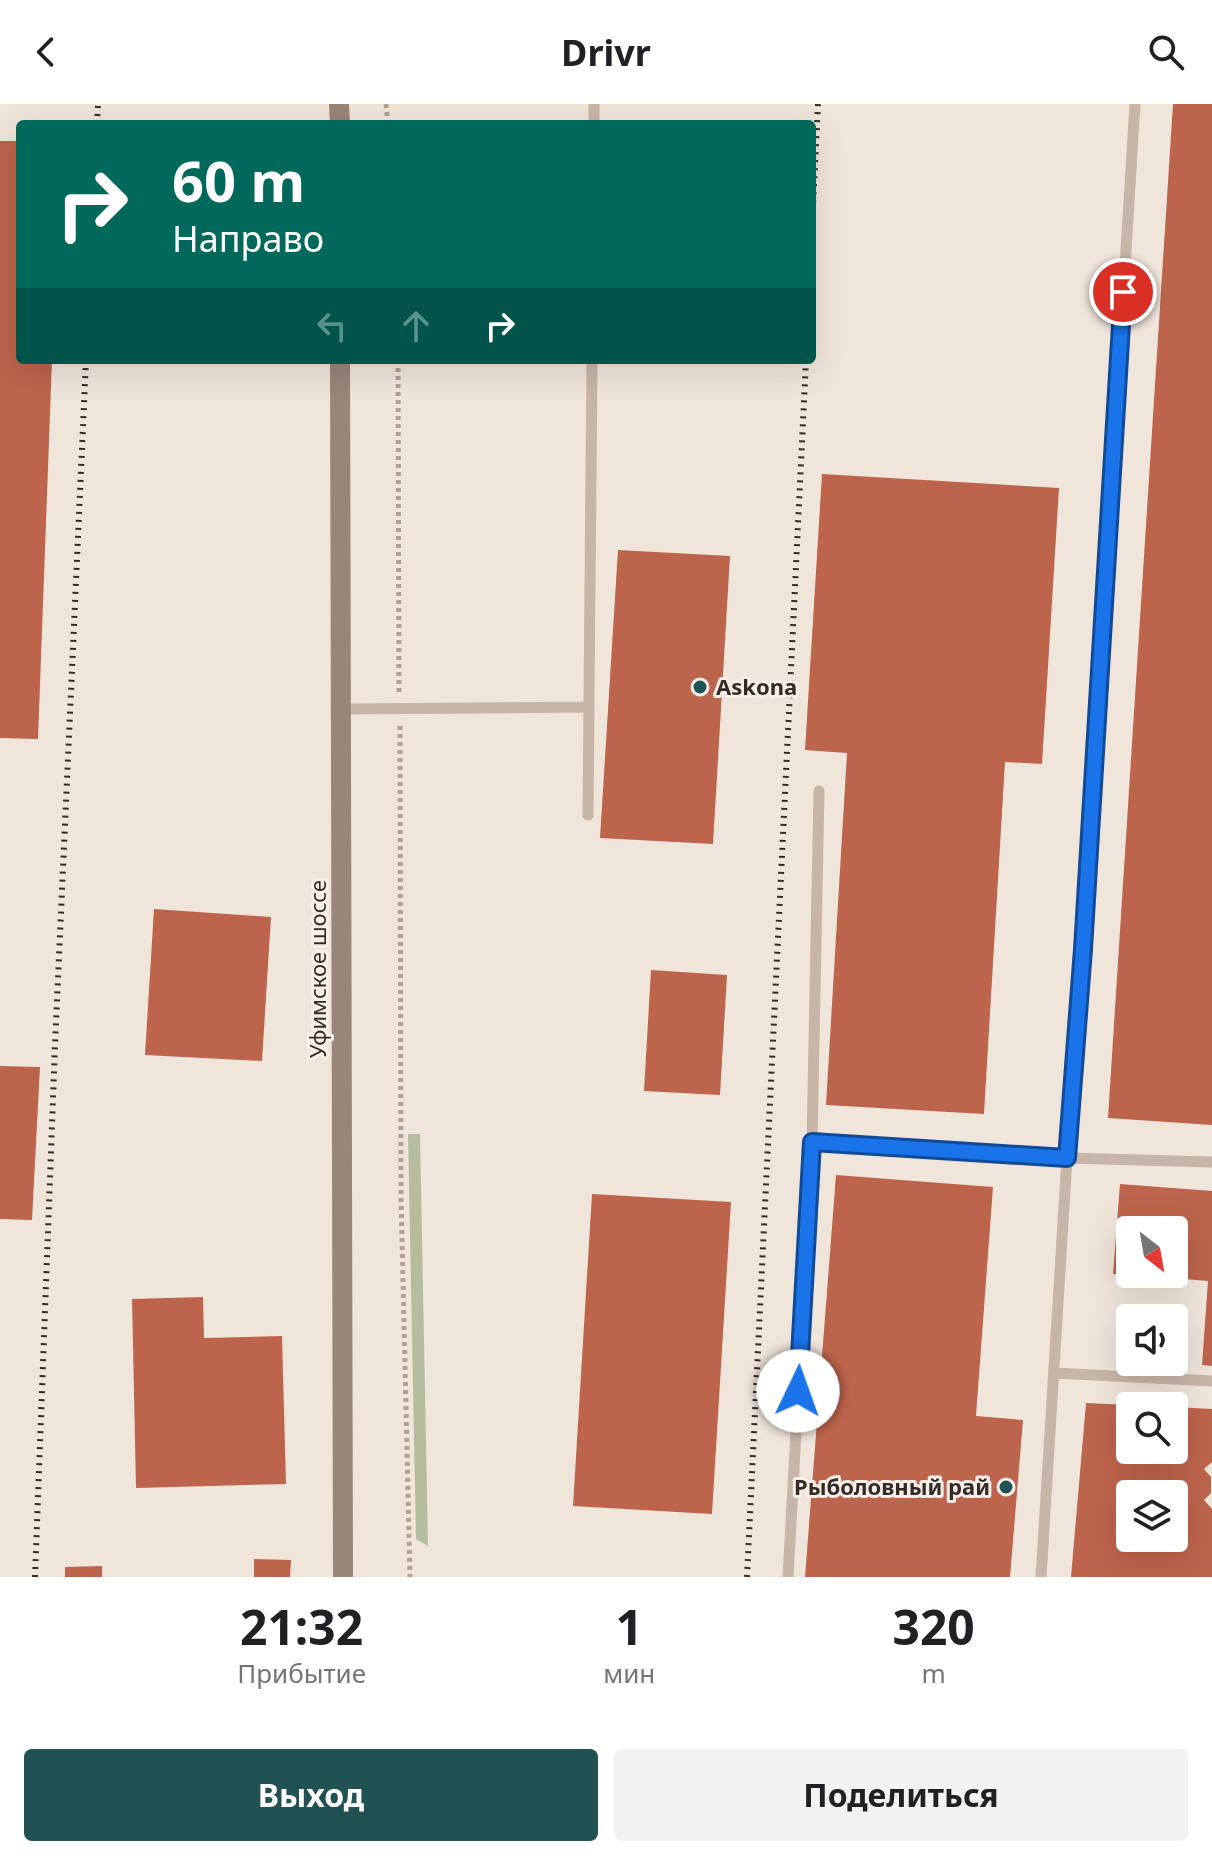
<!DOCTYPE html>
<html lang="ru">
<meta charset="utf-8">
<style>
:root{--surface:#fff;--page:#f2f2f2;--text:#202124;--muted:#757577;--accent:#205153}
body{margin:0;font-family:"Noto Sans",sans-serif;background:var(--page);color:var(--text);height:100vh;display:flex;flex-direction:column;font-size:30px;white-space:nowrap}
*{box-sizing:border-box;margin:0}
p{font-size:26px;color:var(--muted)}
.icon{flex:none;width:44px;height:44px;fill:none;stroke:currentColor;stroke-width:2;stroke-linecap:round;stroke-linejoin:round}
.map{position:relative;height:1473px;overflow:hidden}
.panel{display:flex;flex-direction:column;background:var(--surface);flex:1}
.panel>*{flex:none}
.top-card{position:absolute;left:16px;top:16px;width:800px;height:244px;border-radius:8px;box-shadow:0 8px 32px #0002;background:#00695c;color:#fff;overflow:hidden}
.needle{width:52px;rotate:149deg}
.tools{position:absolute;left:1116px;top:1112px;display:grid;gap:16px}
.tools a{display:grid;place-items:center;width:72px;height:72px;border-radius:8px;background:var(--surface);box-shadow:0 8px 32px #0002;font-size:40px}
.pin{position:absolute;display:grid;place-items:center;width:68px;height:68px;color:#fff;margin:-34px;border:4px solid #fff;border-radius:50%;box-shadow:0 2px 8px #0007}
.me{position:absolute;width:88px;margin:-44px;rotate:3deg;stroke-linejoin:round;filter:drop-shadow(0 0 6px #0008)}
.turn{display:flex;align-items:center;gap:28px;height:168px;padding:0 24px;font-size:36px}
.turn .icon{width:104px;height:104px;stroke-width:2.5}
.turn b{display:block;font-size:56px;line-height:68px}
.lanes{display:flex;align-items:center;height:76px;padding:0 24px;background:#0003;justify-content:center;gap:40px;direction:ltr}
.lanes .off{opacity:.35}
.eta{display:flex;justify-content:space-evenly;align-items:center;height:136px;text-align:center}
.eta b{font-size:48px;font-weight:700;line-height:56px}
.action{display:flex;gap:16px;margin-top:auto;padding:16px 24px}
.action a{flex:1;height:92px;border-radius:8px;background:var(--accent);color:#fff;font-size:32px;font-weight:700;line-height:92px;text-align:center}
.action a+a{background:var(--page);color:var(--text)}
header{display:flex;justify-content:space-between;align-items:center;height:104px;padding:0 24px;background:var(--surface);font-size:36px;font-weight:700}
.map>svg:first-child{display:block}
</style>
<header><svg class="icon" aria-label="back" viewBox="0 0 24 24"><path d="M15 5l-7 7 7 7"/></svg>Drivr<svg class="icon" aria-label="search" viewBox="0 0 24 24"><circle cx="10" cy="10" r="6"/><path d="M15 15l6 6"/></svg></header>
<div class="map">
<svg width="1212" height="1473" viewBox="0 0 1212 1473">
<rect width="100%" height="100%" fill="#f0e5db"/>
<path fill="#b4be9c" d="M 408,1030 L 420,1030 L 428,1442 L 416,1435 Z"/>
<path fill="#bd644c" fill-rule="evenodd" d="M 1173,0 L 1212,0 L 1212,1021 L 1108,1014 Z
M 0,37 L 20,37 L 20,256 L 52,256 L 38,635 L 0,634 Z
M 822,370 L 1059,384 L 1042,660 L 1005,658 L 984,1010 L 826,1001 L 847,649 L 805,646 Z
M 618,446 L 730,452 L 713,740 L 600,734 Z
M 154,805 L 271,813 L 262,957 L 145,951 Z
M 651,866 L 727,871 L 720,991 L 644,987 Z
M 0,962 L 40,963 L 32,1116 L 0,1115 Z
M 836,1071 L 993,1083 L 976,1312 L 1023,1316 L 1010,1473 L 805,1473 Z
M 1120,1080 L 1212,1087 L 1212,1262 L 1202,1261 L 1208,1177 L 1148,1172 L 1148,1170 L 1174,1170 L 1174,1126 L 1130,1126 L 1130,1171 L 1113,1170 Z
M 592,1090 L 731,1098 L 712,1410 L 573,1402 Z
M 203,1193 L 204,1234 L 282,1232 L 286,1380 L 136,1384 L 132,1195 Z
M 1086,1299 L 1130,1301 L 1130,1346 L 1174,1346 L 1174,1303 L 1212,1305 L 1212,1358 L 1204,1365 L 1211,1373 L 1211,1389 L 1204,1396 L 1212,1405 L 1212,1473 L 1071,1473 ZM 1130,1390 L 1174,1390 L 1174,1434 L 1130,1434 Z
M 254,1455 L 291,1456 L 290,1473 L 254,1473 Z
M 102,1462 L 102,1473 L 65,1473 L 65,1463 Z"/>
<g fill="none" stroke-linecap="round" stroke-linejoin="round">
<path stroke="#b39f93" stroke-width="5" stroke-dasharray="4 4" stroke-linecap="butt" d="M 386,0 L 388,20
M 398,256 L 399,588
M 400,622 L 401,1092 L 410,1473"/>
<path stroke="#c7b5a8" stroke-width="11" d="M 1135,0 L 1083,845 L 1067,1054 L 1212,1058
M 594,20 L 594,0
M 341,605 L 588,603
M 588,711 L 592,256
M 812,1038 L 1067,1054 L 1041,1473
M 1054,1269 L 1212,1277
M 788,1473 L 812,1038 L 819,687"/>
<path stroke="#9a857a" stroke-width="20" d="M 339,0 L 340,20
M 340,256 L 343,1473"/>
<path stroke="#342b28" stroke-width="6" stroke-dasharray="2 6" stroke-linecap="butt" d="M 97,20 L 98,0
M 812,122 L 818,0
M 35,1473 L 55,941 L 86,256
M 747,1473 L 806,256"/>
</g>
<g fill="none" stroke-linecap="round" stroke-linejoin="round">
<g stroke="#114b97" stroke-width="20">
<path id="route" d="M 798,1287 L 812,1038 L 1067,1054 L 1083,845 L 1123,188"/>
</g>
<use href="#route" stroke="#1a73e8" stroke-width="14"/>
</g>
<g fill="#205153" stroke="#f8f0e7" stroke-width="3">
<circle cx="700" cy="583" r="8"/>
<circle cx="1006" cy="1383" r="8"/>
</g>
<g text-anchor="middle" stroke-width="6" stroke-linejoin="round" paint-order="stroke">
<g font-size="22" font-weight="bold" fill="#342b28" stroke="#f8f0e7" text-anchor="start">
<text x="716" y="591">Askona</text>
<text x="990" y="1391" text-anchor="end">Рыболовный рай</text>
</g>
<g font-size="22" fill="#342b28" stroke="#f8f0e7">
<text transform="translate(318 865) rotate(-90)" y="8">Уфимское шоссе</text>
</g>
</g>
</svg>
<div class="tools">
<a><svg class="needle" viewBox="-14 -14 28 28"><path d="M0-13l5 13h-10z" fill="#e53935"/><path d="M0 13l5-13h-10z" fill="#757577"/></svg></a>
<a><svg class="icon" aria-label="sound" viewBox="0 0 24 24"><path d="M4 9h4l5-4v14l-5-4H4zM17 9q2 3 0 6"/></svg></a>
<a><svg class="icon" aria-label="search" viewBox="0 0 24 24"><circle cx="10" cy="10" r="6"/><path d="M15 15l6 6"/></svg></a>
<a><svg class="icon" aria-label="layers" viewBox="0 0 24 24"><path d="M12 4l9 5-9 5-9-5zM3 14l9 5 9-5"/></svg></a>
</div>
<div class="pin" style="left:1123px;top:188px;background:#d93025"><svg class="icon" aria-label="arrive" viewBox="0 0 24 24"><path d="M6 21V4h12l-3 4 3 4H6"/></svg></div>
<svg class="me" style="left:798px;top:1287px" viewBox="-20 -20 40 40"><circle r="19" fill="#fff"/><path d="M0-13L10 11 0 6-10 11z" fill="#1a73e8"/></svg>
<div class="top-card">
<div class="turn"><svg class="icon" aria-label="right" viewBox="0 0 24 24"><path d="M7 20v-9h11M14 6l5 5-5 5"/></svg><div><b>60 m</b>Направо</div></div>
<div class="lanes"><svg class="icon off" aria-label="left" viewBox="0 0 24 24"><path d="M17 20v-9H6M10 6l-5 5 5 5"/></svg><svg class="icon off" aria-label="ahead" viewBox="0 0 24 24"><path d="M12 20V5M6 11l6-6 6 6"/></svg><svg class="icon" aria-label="right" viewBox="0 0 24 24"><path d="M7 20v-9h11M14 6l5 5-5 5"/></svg></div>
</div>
</div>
<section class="panel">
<div class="eta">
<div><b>21:32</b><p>Прибытие</p></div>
<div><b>1</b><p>мин</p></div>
<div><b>320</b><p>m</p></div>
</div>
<div class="action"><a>Выход</a><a>Поделиться</a></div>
</section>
